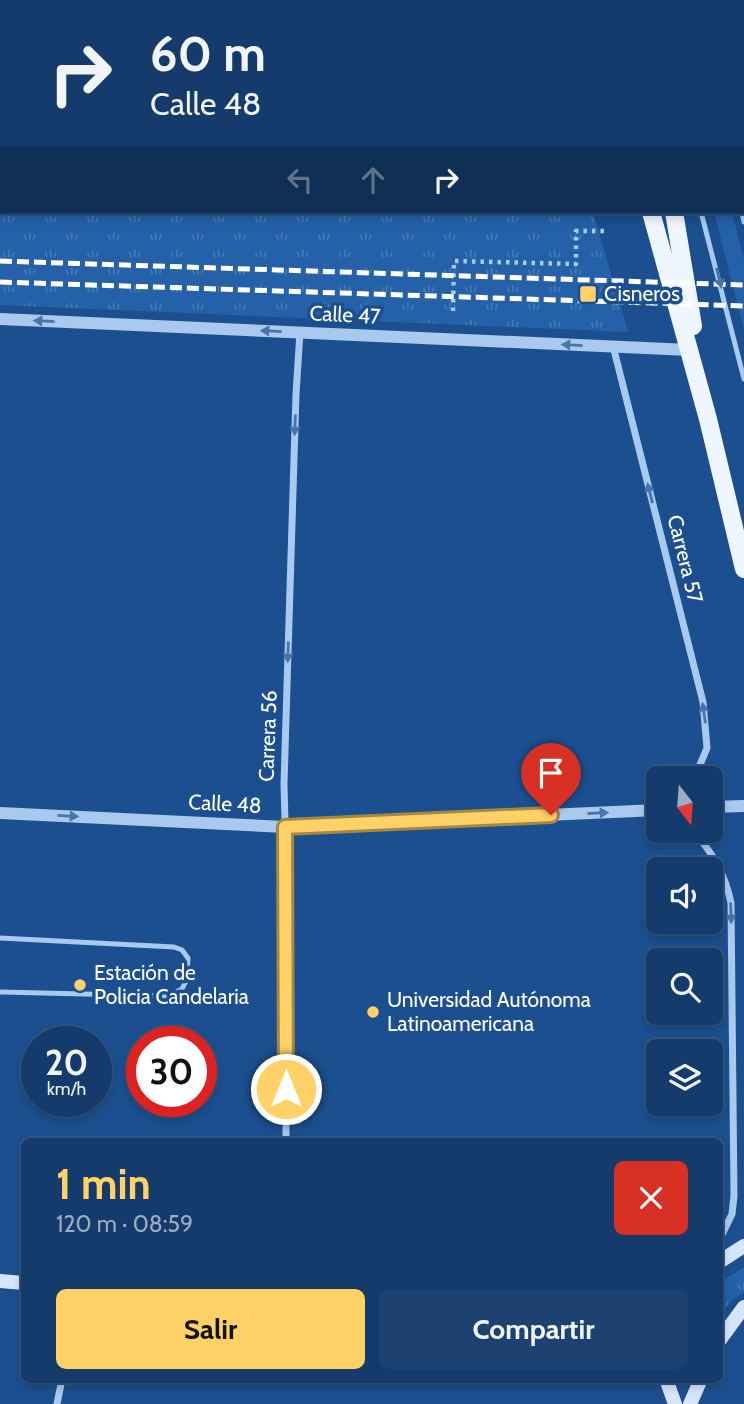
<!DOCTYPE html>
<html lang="es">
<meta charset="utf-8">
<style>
:root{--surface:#143b6b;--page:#1d4271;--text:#f1f3f6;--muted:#9dadc1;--line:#33557e;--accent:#ffd166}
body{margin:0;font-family:Cabin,sans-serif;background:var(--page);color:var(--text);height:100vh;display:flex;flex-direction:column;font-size:26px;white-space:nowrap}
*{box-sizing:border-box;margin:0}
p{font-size:23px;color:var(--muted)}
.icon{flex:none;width:38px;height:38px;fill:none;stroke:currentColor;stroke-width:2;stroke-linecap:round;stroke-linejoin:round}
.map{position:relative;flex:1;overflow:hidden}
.drawer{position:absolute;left:21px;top:1138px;width:702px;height:245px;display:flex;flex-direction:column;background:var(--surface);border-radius:10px;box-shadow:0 4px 10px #0003,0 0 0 2px var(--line)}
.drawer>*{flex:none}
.banner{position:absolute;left:0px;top:0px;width:746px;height:214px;box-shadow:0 4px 10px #0003,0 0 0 2px var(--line);background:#143b6b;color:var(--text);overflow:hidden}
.needle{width:46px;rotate:163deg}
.fabs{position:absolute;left:646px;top:766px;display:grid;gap:14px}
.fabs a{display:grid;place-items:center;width:77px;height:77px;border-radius:10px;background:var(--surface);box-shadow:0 4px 10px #0003,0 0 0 2px var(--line);font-size:35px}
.speed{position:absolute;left:21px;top:1026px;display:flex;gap:14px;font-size:35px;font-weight:700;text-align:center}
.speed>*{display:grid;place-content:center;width:91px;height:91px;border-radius:50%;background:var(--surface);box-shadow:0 4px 10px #0003,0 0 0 2px var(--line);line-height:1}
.speed small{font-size:18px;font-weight:400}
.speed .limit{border:10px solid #d22;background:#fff;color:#111}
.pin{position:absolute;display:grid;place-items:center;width:60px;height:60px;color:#fff;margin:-72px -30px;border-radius:50% 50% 50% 0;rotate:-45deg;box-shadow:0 0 7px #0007}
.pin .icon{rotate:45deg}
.me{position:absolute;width:77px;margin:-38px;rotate:0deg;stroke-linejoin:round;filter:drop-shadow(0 0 5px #0008)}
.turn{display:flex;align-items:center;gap:24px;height:147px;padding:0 35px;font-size:32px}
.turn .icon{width:91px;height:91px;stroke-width:2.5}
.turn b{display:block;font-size:49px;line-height:60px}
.lanes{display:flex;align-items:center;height:66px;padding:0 35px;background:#0003;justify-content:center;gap:35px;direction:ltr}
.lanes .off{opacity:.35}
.round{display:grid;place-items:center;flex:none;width:74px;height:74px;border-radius:10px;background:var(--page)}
.summary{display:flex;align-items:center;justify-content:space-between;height:119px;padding:0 35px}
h1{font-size:42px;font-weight:700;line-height:52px;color:var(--accent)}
.primary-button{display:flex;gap:14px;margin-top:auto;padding:14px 35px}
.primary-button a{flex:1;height:80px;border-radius:10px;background:var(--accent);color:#111;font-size:28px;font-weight:700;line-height:80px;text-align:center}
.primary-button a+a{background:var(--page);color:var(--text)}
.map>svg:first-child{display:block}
</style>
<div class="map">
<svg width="744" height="1404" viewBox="0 0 744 1404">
<defs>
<pattern id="park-tufts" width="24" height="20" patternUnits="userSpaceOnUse" patternTransform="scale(1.75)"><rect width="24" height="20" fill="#2461a8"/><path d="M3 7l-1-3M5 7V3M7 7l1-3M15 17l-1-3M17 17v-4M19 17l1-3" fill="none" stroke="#4579b5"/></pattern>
</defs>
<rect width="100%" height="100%" fill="#1b4f8f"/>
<path fill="#2461a8" d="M 714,212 L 732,212 L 744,260 L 744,330 Z"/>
<path fill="url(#park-tufts)" d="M 0,201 L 2,212 L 337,212 L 456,215 L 460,212 L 593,212 L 628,332 L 0,305 Z
M 744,1267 L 744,1292 L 733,1299 L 719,1314 L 719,1283 Z"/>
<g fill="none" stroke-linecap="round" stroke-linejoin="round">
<path stroke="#a9c9ee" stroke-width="4.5" stroke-dasharray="3.5 5" stroke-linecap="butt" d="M 453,311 L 454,261 L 576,264 L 576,231 L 608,231"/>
<path stroke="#a9c9ee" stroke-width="5" d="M 0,165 L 2,165
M 701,212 L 744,379
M 742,212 L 744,222
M 0,938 L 174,947 L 182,950 L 188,958 L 187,979 L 182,989 L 169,996 L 0,992"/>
<path stroke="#a9c9ee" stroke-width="7" d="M 613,346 L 703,702 L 707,748 L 694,779
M 693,831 C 713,853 725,874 731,903 L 734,1196 L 732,1214 L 719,1241
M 286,1141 L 286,857 L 284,784 L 296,394 L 300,332
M 57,1404 L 62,1379"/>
<path stroke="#a9c9ee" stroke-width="12" d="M 0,319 L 689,350
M 710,807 L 744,806
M 0,813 L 285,827 L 658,810"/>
<path stroke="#d6e6fa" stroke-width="14" d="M 719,1262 L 744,1246
M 0,1281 L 24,1283
M 719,1341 L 744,1307
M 666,1379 L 675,1404
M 690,1404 L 701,1379"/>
<path stroke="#f0f6ff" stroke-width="18" d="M 594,0 L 594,2
M 639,0 L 639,2
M 692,0 L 692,2
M 740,0 L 741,2
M 744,18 L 744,19
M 744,136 L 744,137
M 651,212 L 708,419 L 744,569
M 674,212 L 693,326"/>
<path stroke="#fff" stroke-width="5" stroke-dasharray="12 5" stroke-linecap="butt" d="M 0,261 L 744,285
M 0,282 L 744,306"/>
</g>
<defs><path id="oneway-solid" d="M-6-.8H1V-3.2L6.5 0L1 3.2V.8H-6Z" transform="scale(1.75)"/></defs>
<g fill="#4674ac">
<use href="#oneway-solid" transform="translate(719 278) rotate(76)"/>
<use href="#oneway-solid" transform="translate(44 321) rotate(-177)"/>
<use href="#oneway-solid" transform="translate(271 331) rotate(-177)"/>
<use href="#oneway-solid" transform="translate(572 345) rotate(-177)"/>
<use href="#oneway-solid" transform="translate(295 425) rotate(92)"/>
<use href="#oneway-solid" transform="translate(650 493) rotate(-104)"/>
<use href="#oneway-solid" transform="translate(288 652) rotate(92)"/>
<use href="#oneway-solid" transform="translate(704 713) rotate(-98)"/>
<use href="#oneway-solid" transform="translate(598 813) rotate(-3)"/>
<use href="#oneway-solid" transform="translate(68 816) rotate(3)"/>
<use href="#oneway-solid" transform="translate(731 913) rotate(88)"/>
</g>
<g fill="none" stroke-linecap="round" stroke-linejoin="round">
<g stroke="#a68842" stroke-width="18">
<path id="route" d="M 286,1089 L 285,827 L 551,815"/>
</g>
<use href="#route" stroke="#ffd166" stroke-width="12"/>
</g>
<g fill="#ffd166" stroke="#1b4f8f" stroke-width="2.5">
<rect x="579" y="285" width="18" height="18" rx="3.5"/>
<circle cx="80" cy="985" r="7"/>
<circle cx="373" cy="1012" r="7"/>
</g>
<g text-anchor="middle" stroke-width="7" stroke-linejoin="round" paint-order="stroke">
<g font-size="21" fill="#fff" stroke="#1b4f8f" text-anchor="start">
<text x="604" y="301">Cisneros</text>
<text x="94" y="980">Estación de<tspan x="94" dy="24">Policia Candelaria</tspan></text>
<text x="387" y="1007">Universidad Autónoma<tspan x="387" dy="24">Latinoamericana</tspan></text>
</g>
<g font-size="21" fill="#fff" stroke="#1b4f8f">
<text transform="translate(345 315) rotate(3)" y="7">Calle 47</text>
<text transform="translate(685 559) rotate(76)" y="7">Carrera 57</text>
<text transform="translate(268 736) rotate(-88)" y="7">Carrera 56</text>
<text transform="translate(225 804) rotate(3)" y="7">Calle 48</text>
</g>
</g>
</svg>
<div class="fabs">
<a><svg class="needle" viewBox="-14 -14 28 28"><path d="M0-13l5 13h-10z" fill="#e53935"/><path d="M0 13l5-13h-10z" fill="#9dadc1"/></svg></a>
<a><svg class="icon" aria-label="sound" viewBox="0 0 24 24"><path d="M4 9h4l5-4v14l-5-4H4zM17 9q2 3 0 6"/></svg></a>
<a><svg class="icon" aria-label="search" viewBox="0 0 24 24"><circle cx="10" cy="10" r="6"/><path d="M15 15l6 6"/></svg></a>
<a><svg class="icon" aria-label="layers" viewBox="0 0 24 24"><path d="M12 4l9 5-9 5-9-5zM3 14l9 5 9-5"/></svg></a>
</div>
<div class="speed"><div>20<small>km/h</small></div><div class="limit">30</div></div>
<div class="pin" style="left:551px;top:815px;background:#d93025"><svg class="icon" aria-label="arrive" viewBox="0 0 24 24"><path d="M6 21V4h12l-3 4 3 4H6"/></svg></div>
<svg class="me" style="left:286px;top:1089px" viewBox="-20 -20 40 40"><circle r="17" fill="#ffd166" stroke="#fff" stroke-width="3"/><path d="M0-11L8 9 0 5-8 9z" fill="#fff"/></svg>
<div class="banner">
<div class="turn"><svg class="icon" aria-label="right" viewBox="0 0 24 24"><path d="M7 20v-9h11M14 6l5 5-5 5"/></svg><div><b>60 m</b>Calle 48</div></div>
<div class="lanes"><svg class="icon off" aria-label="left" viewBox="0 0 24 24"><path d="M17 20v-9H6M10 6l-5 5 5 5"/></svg><svg class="icon off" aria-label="ahead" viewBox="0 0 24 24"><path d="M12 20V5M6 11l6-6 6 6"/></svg><svg class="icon" aria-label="right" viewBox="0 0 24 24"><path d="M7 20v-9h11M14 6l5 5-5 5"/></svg></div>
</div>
<section class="drawer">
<div class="summary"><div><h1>1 min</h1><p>120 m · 08:59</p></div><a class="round" style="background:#d93025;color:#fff"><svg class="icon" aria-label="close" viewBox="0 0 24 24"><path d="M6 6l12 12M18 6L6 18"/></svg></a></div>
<div class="primary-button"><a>Salir</a><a>Compartir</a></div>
</section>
</div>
